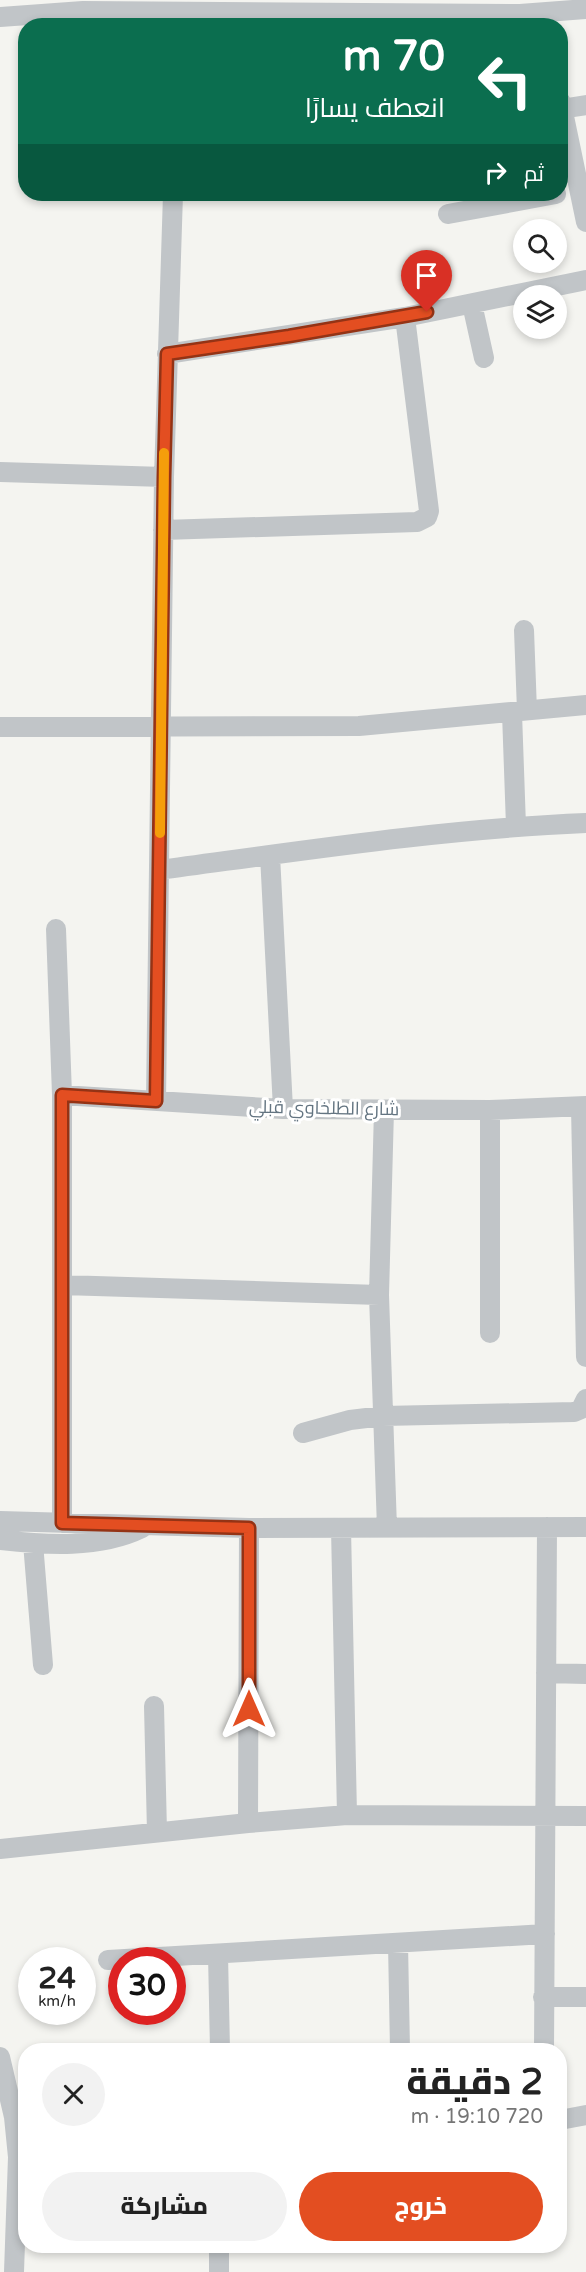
<!DOCTYPE html>
<html lang="ar">
<meta charset="utf-8">
<style>
:root{--surface:#fff;--page:#f2f2f2;--text:#222;--muted:#767676;--accent:#e34e21}
body{margin:0;font-family:"Varela Round",Cairo,sans-serif;background:var(--page);color:var(--text);direction:rtl;height:100vh;display:flex;flex-direction:column;font-size:22px;white-space:nowrap}
*{box-sizing:border-box;margin:0}
p{font-size:20px;color:var(--muted)}
.icon{flex:none;width:33px;height:33px;fill:none;stroke:currentColor;stroke-width:2;stroke-linecap:round;stroke-linejoin:round}
.map{position:relative;flex:1;overflow:hidden;direction:ltr}
.panel{position:absolute;left:18px;top:2043px;width:549px;height:210px;display:flex;flex-direction:column;background:var(--surface);border-radius:24px;box-shadow:0 3px 9px #0003;direction:rtl}
.panel>*{flex:none}
.banner{position:absolute;left:18px;top:18px;width:550px;height:183px;border-radius:24px;box-shadow:0 3px 9px #0003;direction:rtl;background:#0b6e4f;color:#fff;overflow:hidden}
.fabs{position:absolute;left:513px;top:219px;display:grid;gap:12px}
.fabs a{display:grid;place-items:center;width:54px;height:54px;border-radius:50%;background:var(--surface);box-shadow:0 3px 9px #0003;font-size:30px}
.speed{position:absolute;left:18px;top:1947px;display:flex;gap:12px;font-size:30px;font-weight:700;text-align:center}
.speed>*{display:grid;place-content:center;width:78px;height:78px;border-radius:50%;background:var(--surface);box-shadow:0 3px 9px #0003;line-height:1}
.speed small{font-size:15px;font-weight:400}
.speed .limit{border:9px solid #d22;background:#fff;color:#111}
.pin{position:absolute;display:grid;place-items:center;width:51px;height:51px;color:#fff;margin:-62px -26px;border-radius:50% 50% 50% 0;rotate:-45deg;box-shadow:0 0 6px #0007}
.pin .icon{rotate:45deg}
.me{position:absolute;width:66px;margin:-33px;rotate:0deg;stroke-linejoin:round;filter:drop-shadow(0 0 4px #0008)}
.turn{display:flex;align-items:center;gap:21px;height:126px;padding:0 24px;font-size:27px}
.turn .icon{width:78px;height:78px;stroke-width:2.5}
.turn b{display:block;font-size:42px;line-height:51px}
.then{display:flex;align-items:center;height:57px;padding:0 24px;background:#0003;gap:12px;font-size:22px}
.round{display:grid;place-items:center;flex:none;width:63px;height:63px;border-radius:32px;background:var(--page)}
.headline{display:flex;align-items:center;justify-content:space-between;height:102px;padding:0 24px}
h1{font-size:36px;font-weight:800;line-height:45px}
.cta{display:flex;gap:12px;margin-top:auto;padding:12px 24px}
.cta a{flex:1;height:69px;border-radius:36px;background:var(--accent);color:#fff;font-size:24px;font-weight:800;line-height:69px;text-align:center}
.cta a+a{background:var(--page);color:var(--text)}
.map>svg:first-child{display:block}
</style>
<div class="map">
<svg width="586" height="2272" viewBox="0 0 586 2272">
<rect width="100%" height="100%" fill="#f4f4f0"/>
<g fill="none" stroke-linecap="round" stroke-linejoin="round">
<path stroke="#c1c5c8" stroke-width="20" d="M 0,17 L 83,11 L 520,14 L 586,9
M 561,102 L 586,222
M 561,109 L 586,105
M 448,214 L 556,194
M 472,304 L 484,358
M 167,354 L 405,317 L 586,280
M 0,472 L 164,477
M 163,530 L 417,522 L 427,517 L 429,511 L 405,317
M 524,630 L 527,711
M 512,713 L 516,826
M 0,727 L 359,726 L 586,705
M 270,855 L 283,1109
M 159,870 C 301,851 443,829 586,823
M 56,929 L 62,1095 L 62,1523
M 62,1095 L 283,1109 L 490,1110 L 586,1106
M 156,1101 L 164,477 L 173,194
M 581,1107 L 586,1357
M 384,1110 L 379,1295 L 387,1528
M 490,1110 L 490,1333
M 63,1285 L 379,1295
M 303,1433 L 350,1420 L 383,1416 L 574,1412 L 581,1409 L 586,1399
M 0,1521 L 249,1528 L 586,1527
M 341,1528 L 347,1815
M 0,1540 C 46,1545 99,1549 142,1528
M 33,1543 L 43,1665
M 546,1673 L 586,1674
M 154,1706 L 157,1832
M 248,1823 L 249,1528
M 0,1849 L 248,1823 L 347,1815 L 586,1816
M 398,1943 L 400,2050
M 218,1954 L 220,2050
M 108,1960 L 545,1934
M 543,1997 L 586,1997
M 544,2050 L 547,1527
M 0,2057 L 14,2117 L 18,2157 L 14,2272
M 560,2120 L 586,2115
M 219,2272 L 219,2246"/>
</g>
<g fill="none" stroke-linecap="round" stroke-linejoin="round">
<g stroke="#943315" stroke-width="15">
<path id="route" d="M 249,1709 L 249,1528 L 62,1523 L 62,1095 L 156,1101 L 164,477 L 167,354 L 289,336 L 427,312"/>
</g>
<use href="#route" stroke="#e34e21" stroke-width="10"/>
<path stroke="#f59e0b" stroke-width="10" d="M 160,833 L 164,453"/>
</g>
<g text-anchor="middle" stroke-width="6" stroke-linejoin="round" paint-order="stroke">
<g font-size="18" fill="#637481" stroke="#fff">
<text transform="translate(324 1108) rotate(1)" y="6">شارع الطلخاوي قبلي</text>
</g>
</g>
</svg>
<div class="fabs">
<a><svg class="icon" aria-label="search" viewBox="0 0 24 24"><circle cx="10" cy="10" r="6"/><path d="M15 15l6 6"/></svg></a>
<a><svg class="icon" aria-label="layers" viewBox="0 0 24 24"><path d="M12 4l9 5-9 5-9-5zM3 14l9 5 9-5"/></svg></a>
</div>
<div class="speed"><div>24<small>km/h</small></div><div class="limit">30</div></div>
<div class="pin" style="left:427px;top:312px;background:#d93025"><svg class="icon" aria-label="arrive" viewBox="0 0 24 24"><path d="M6 21V4h12l-3 4 3 4H6"/></svg></div>
<svg class="me" style="left:249px;top:1709px" viewBox="-20 -20 40 40"><path d="M0-17L14 15 0 8-14 15z" fill="#e34e21" stroke="#fff" stroke-width="4"/></svg>
<div class="banner">
<div class="turn"><svg class="icon" aria-label="left" viewBox="0 0 24 24"><path d="M17 20v-9H6M10 6l-5 5 5 5"/></svg><div><b>70 m</b>انعطف يسارًا</div></div>
<div class="then">ثم<svg class="icon" aria-label="right" viewBox="0 0 24 24"><path d="M7 20v-9h11M14 6l5 5-5 5"/></svg></div>
</div>
<section class="panel">
<div class="headline"><div><h1>2 دقيقة</h1><p>720 m · 19:10</p></div><a class="round"><svg class="icon" aria-label="close" viewBox="0 0 24 24"><path d="M6 6l12 12M18 6L6 18"/></svg></a></div>
<div class="cta"><a>خروج</a><a>مشاركة</a></div>
</section>
</div>
